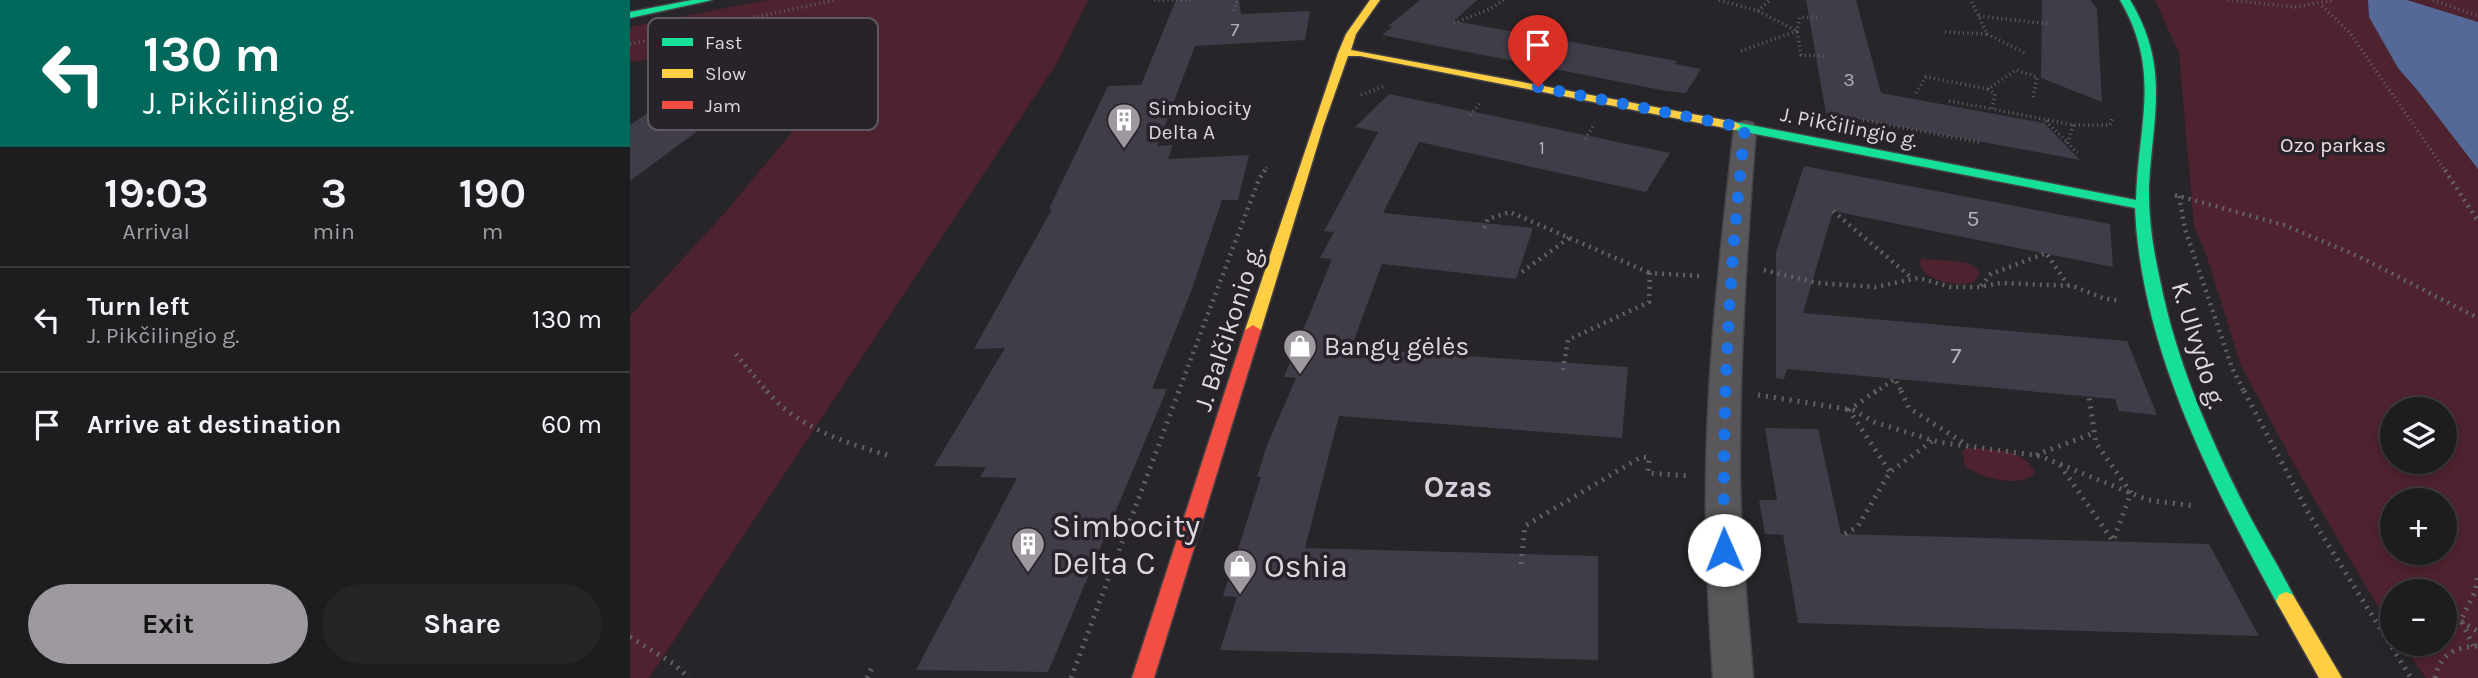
<!DOCTYPE html>
<meta charset="utf-8">
<style>
:root{--surface:#1d1c1f;--page:#252528;--text:#f1f3f6;--muted:#a0a1a4;--line:#3b3a3d;--accent:#9d999f}
body{margin:0;font-family:Karla,sans-serif;background:var(--page);color:var(--text);height:100vh;display:flex;flex-direction:column;font-size:26px;white-space:nowrap}
*{box-sizing:border-box;margin:0}
p{font-size:23px;color:var(--muted)}
.icon{flex:none;width:38px;height:38px;fill:none;stroke:currentColor;stroke-width:2;stroke-linecap:round;stroke-linejoin:round}
.map{position:relative;flex:1;overflow:hidden}
.side{display:flex;flex-direction:column;background:var(--surface);width:630px}
.side>*{flex:none}
.top-card{background:#00695c;color:#fff;overflow:hidden}
.fabs{position:absolute;left:1750px;top:397px;display:grid;gap:14px}
.fabs a{display:grid;place-items:center;width:77px;height:77px;border-radius:50%;background:var(--surface);box-shadow:0 4px 10px #0003,0 0 0 2px var(--line);font-size:35px}
.pin{position:absolute;display:grid;place-items:center;width:60px;height:60px;color:#fff;margin:-72px -30px;border-radius:50% 50% 50% 0;rotate:-45deg;box-shadow:0 0 7px #0007}
.pin .icon{rotate:45deg}
.me{position:absolute;width:77px;margin:-38px;rotate:359deg;stroke-linejoin:round;filter:drop-shadow(0 0 5px #0008)}
.turn{display:flex;align-items:center;gap:24px;height:147px;padding:0 28px;font-size:32px}
.turn .icon{width:91px;height:91px;stroke-width:2.5}
.turn b{display:block;font-size:49px;line-height:60px}
.eta{display:flex;justify-content:space-evenly;align-items:center;height:119px;text-align:center}
.eta b{font-size:42px;font-weight:700;line-height:49px}
.button{display:flex;gap:14px;margin-top:auto;padding:14px 28px}
.button a{flex:1;height:80px;border-radius:42px;background:var(--accent);color:#111;font-size:28px;font-weight:700;line-height:80px;text-align:center}
.button a+a{background:var(--page);color:var(--text)}
ul{padding:0;list-style:none}
li{display:flex;align-items:center;gap:21px;height:105px;padding:0 28px;border-top:2px solid var(--line)}
li div{flex:1}
li b{display:block;font-size:26px}
li em{font-style:normal}
main{display:flex;flex:1;min-height:0}
.map>svg:first-child{display:block}
</style>
<main>
<section class="side">
<div class="top-card">
<div class="turn"><svg class="icon" aria-label="left" viewBox="0 0 24 24"><path d="M17 20v-9H6M10 6l-5 5 5 5"/></svg><div><b>130 m</b>J. Pikčilingio g.</div></div>
</div>
<div class="eta">
<div><b>19:03</b><p>Arrival</p></div>
<div><b>3</b><p>min</p></div>
<div><b>190</b><p>m</p></div>
</div>
<ul>
<li><svg class="icon" aria-label="left" viewBox="0 0 24 24"><path d="M17 20v-9H6M10 6l-5 5 5 5"/></svg><div><b>Turn left</b><p>J. Pikčilingio g.</p></div><em>130 m</em></li>
<li><svg class="icon" aria-label="arrive" viewBox="0 0 24 24"><path d="M6 21V4h12l-3 4 3 4H6"/></svg><div><b>Arrive at destination</b></div><em>60 m</em></li>
</ul>
<div class="button"><a>Exit</a><a>Share</a></div>
</section>
<div class="map">
<svg width="1848" height="678" viewBox="0 0 1848 678">
<rect width="100%" height="100%" fill="#272529"/>
<path fill="#4e222e" fill-rule="evenodd" d="M 137,0 L 458,0 L 427,63 L 19,678 L 0,678 L 0,316 L 93,215 L 197,90 L 175,51 L 82,52 L 0,62 L 0,27 Z
M 1525,0 L 1848,0 L 1848,678 L 1796,678 L 1772,644 L 1815,644 L 1815,592 L 1762,592 L 1762,630 L 1670,475 L 1611,366 L 1578,260 L 1564,226 L 1549,53 ZM 1762,410 L 1815,410 L 1815,462 L 1762,462 ZM 1762,500 L 1815,500 L 1815,553 L 1762,553 Z
M 1291,259 L 1325,261 L 1340,264 L 1348,270 L 1349,275 L 1343,283 C 1323,285 1303,284 1290,267 Z
M 1336,448 C 1360,449 1396,448 1405,473 C 1389,489 1351,478 1335,466 L 1332,451 Z"/>
<path fill="#546998" d="M 1738,0 L 1777,0 L 1848,22 L 1848,169 L 1788,91 L 1768,68 L 1739,17 Z"/>
<path fill="#403c48" d="M 546,0 L 609,0 L 611,14 L 680,11 L 675,40 L 565,46 L 527,146 L 543,145 L 538,159 L 619,155 L 608,200 L 592,200 L 562,289 L 522,389 L 537,389 L 418,672 L 286,670 L 387,478 L 350,477 L 356,467 L 304,466 L 375,348 L 344,349 L 422,209 L 419,209 L 478,86 L 511,85 Z
M 790,0 L 847,0 L 824,21 L 1047,61 L 1045,64 L 1071,69 L 1056,93 L 1036,91 L 752,35 L 762,27 L 758,26 Z
M 1176,0 L 1226,0 L 1251,93 L 1414,123 L 1450,160 L 1196,113 Z
M 1412,0 L 1460,0 L 1467,9 L 1472,102 L 1411,78 Z
M 759,94 L 1040,153 L 1016,192 L 789,142 L 753,213 L 903,228 L 886,279 L 752,264 L 721,348 L 998,367 L 992,438 L 709,416 L 675,548 L 968,556 L 968,660 L 590,650 L 607,597 L 593,596 L 631,477 L 627,477 L 637,445 L 666,378 L 654,377 L 702,259 L 690,258 L 704,232 L 694,231 L 748,132 L 725,127 Z
M 27,107 L 96,110 L 0,181 L 0,125 Z
M 1174,166 L 1480,224 L 1483,267 L 1203,211 L 1173,313 L 1497,341 L 1527,415 L 1489,411 L 1485,399 L 1157,369 L 1154,379 L 1146,378 L 1146,252 Z
M 1135,428 L 1188,429 L 1211,534 L 1579,544 L 1629,636 L 1168,623 L 1153,535 L 1135,534 L 1129,500 L 1147,500 Z"/>
<g fill="none" stroke-linecap="round" stroke-linejoin="round">
<g stroke="#454247" stroke-width="3">
<path id="street" d="M 1115,121 L 1123,123 L 1126,128 C 1117,245 1109,363 1110,481 C 1111,547 1118,612 1123,678 L 1083,678 C 1079,613 1075,548 1076,482 C 1077,364 1091,245 1104,128 L 1107,123 Z"/>
</g>
<g stroke="#454247" stroke-width="3">
<path id="fast" d="M 62,0 L 82,0 L 0,18 L 0,12 Z
M 1490,0 L 1500,0 C 1540,66 1523,114 1519,185 C 1518,217 1523,249 1530,280 C 1546,361 1580,439 1618,513 C 1633,542 1652,571 1666,601 L 1663,607 L 1656,610 L 1649,607 C 1583,485 1511,350 1505,208 L 1105,130 L 1099,126 L 1105,122 L 1506,200 C 1508,123 1532,72 1490,0 Z"/>
</g>
<g stroke="#454247" stroke-width="3">
<path id="slow" d="M 740,0 L 750,0 L 726,34 L 721,50 L 1105,122 L 1111,126 L 1105,130 L 730,56 L 718,56 L 693,127 L 631,330 L 623,335 L 617,334 L 615,330 L 708,53 L 716,34 Z
M 1656,592 L 1663,595 L 1712,678 L 1689,678 L 1646,601 L 1649,595 Z"/>
</g>
<g stroke="#454247" stroke-width="3">
<path id="jam" d="M 623,325 L 631,330 L 524,678 L 502,678 L 615,330 Z"/>
</g>
<path stroke="#636164" stroke-width="3.5" stroke-dasharray="1 3.5" stroke-linecap="butt" d="M 524,0 L 562,0
M 1089,0 L 1128,11 L 1167,31 L 1171,55 L 1194,56
M 1598,0 L 1666,7 L 1705,0
M 1803,0 L 1848,16
M 1692,6 L 1720,33 L 1816,172
M 604,11 L 607,0
M 1128,11 L 1140,0
M 1349,16 L 1420,24
M 824,23 L 860,9 L 874,0
M 1315,32 L 1357,34 L 1341,0
M 1357,34 L 1397,54
M 0,44 L 205,0
M 1111,51 L 1167,31 L 1170,17 L 1187,18
M 1358,89 L 1365,94 L 1362,109 L 1443,125 L 1480,125 L 1483,117
M 1286,93 L 1296,77 L 1358,89 L 1386,70 L 1407,77 L 1403,98
M 731,95 L 755,86
M 1319,101 L 1362,109
M 840,115 L 851,102
M 1233,120 L 1352,143
M 1416,121 L 1438,143
M 1443,125 L 1438,143 L 1447,153
M 955,139 L 964,125
M 634,172 L 638,166"/>
<path stroke="#636164" stroke-width="4.5" stroke-dasharray="2 5" stroke-linecap="butt" d="M 1815,170 L 1848,221
M 1545,195 L 1654,225 L 1730,257 L 1848,318
M 1549,196 L 1555,229 L 1602,368 L 1615,393
M 1203,211 L 1283,279
M 854,228 L 858,219 L 880,212 L 1020,273
M 1134,270 L 1188,283 L 1245,287 L 1288,278 L 1321,287 L 1350,287 L 1370,283 L 1443,286 L 1473,298 L 1490,301
M 892,272 L 939,238
M 1351,286 L 1361,274 L 1416,253 L 1438,285
M 106,354 L 138,393
M 933,370 L 938,340 L 1019,302 L 1020,273 L 1071,276
M 548,393 L 629,179 L 635,170
M 1244,393 L 1265,379 L 1272,393"/>
<path stroke="#636164" stroke-width="5" stroke-dasharray="2 6" stroke-linecap="butt" d="M 137,391 C 167,428 217,443 260,456
M 1246,391 L 1219,410 L 1260,472
M 1271,391 L 1279,408 L 1337,445
M 1614,391 L 1679,514 L 1781,678
M 1128,395 L 1223,410 L 1244,422 L 1308,442 L 1410,456 L 1518,500 L 1564,506
M 1406,455 L 1464,433
M 1430,465 L 1483,541 L 1501,493 L 1466,443 L 1459,397
M 1215,534 L 1228,526 L 1260,472 L 1302,441
M 891,564 L 895,526 L 1011,457 L 1019,458 L 1018,473 L 1059,476
M 1831,621 L 1848,632
M 0,637 L 44,664 L 59,678
M 1843,646 L 1831,620 L 1845,592 L 1848,573
M 237,678 L 244,664
M 441,678 L 549,391
M 1805,678 C 1810,654 1825,647 1848,646"/>
<use href="#street" fill="#5a575b" fill-rule="evenodd"/>
<use href="#fast" fill="#16e098" fill-rule="evenodd"/>
<use href="#slow" fill="#ffcf43" fill-rule="evenodd"/>
<use href="#jam" fill="#f24e42" fill-rule="evenodd"/>
</g>
<g fill="none" stroke-linecap="round" stroke-linejoin="round">
<path stroke="#1a73e8" stroke-width="12" stroke-dasharray="0 21.6" d="M 908,87 L 1115,128 C 1099,268 1092,409 1094,550"/>
</g>
<defs>
<g id="building-pin" transform="scale(1.75)"><path d="M0 17L-7.5 6A9.5 9.5 0 1 1 7.5 6Z" fill="#9d999f" stroke="#28232b"/><path d="M-4-6H4V6H1V3H-1V6H-4ZM-2.5-4.3h1.7v1.8h-1.7ZM.8-4.3h1.7v1.8H.8ZM-2.5-1h1.7V.8h-1.7ZM.8-1h1.7V.8H.8Z" fill="#fff"/></g>
<g id="shop-pin" transform="scale(1.75)"><path d="M0 17L-7.5 6A9.5 9.5 0 1 1 7.5 6Z" fill="#9d999f" stroke="#28232b"/><path d="M-5-2.5h2.3a2.7 3.5 0 0 1 5.4 0H5L5.5 6h-11ZM-1.5-2.5h3a1.5 2.3 0 0 0-3 0Z" fill="#fff"/></g>
</defs>
<g fill-rule="evenodd">
<use href="#building-pin" x="494" y="120"/>
<use href="#shop-pin" x="670" y="346"/>
<use href="#building-pin" x="398" y="544"/>
<use href="#shop-pin" x="610" y="566"/>
</g>
<g text-anchor="middle" stroke-width="7" stroke-linejoin="round" paint-order="stroke">
<g font-size="19" fill="#b5b1b8">
<text x="605" y="36">7</text>
<text x="1219" y="86">3</text>
<text x="912" y="154">1</text>
</g>
<g font-size="21" fill="#dcd8de" stroke="#28232b" text-anchor="start">
<text x="518" y="115">Simbiocity<tspan x="518" dy="24">Delta A</tspan></text>
</g>
<g font-size="21" fill="#dcd8de" stroke="#28232b">
<text transform="translate(1219 127) rotate(11)" y="7">J. Pikčilingio g.</text>
</g>
<g font-size="21" fill="#f1dde0" stroke="#28232b">
<text x="1703" y="152">Ozo parkas</text>
</g>
<g font-size="23" fill="#b5b1b8">
<text x="1343" y="226">5</text>
<text x="1326" y="363">7</text>
</g>
<g font-size="26" fill="#dcd8de" stroke="#28232b">
<text transform="translate(598 328) rotate(-72)" y="9">J. Balčikonio g.</text>
<text transform="translate(1569 345) rotate(73)" y="9">K. Ulvydo g.</text>
</g>
<g font-size="26" fill="#dcd8de" stroke="#28232b" text-anchor="start">
<text x="694" y="355">Bangų gėlės</text>
</g>
<g font-size="30" font-weight="bold" fill="#d6ced9" stroke="#28232b">
<text x="828" y="497">Ozas</text>
</g>
<g font-size="32" fill="#dcd8de" stroke="#28232b" text-anchor="start">
<text x="422" y="537">Simbocity<tspan x="422" dy="37">Delta C</tspan></text>
<text x="634" y="577">Oshia</text>
</g>
</g>
<rect x="18" y="18" width="230" height="112" rx="10" fill="#28232b" stroke="#5e5961" stroke-width="2"/>
<rect x="32" y="38" width="31" height="8" fill="#16e098"/>
<rect x="32" y="69" width="31" height="9" fill="#ffcf43"/>
<rect x="32" y="101" width="31" height="8" fill="#f24e42"/>
<g font-size="19" fill="#dcd8de">
<text x="75" y="49">Fast</text>
<text x="75" y="80">Slow</text>
<text x="75" y="112">Jam</text>
</g>
</svg>
<div class="fabs">
<a><svg class="icon" aria-label="layers" viewBox="0 0 24 24"><path d="M12 4l9 5-9 5-9-5zM3 14l9 5 9-5"/></svg></a>
<a>+</a>
<a>−</a>
</div>
<div class="pin" style="left:908px;top:87px;background:#d93025"><svg class="icon" aria-label="arrive" viewBox="0 0 24 24"><path d="M6 21V4h12l-3 4 3 4H6"/></svg></div>
<svg class="me" style="left:1094px;top:550px" viewBox="-20 -20 40 40"><circle r="19" fill="#fff"/><path d="M0-13L10 11 0 6-10 11z" fill="#1a73e8"/></svg>
</div>
</main>
